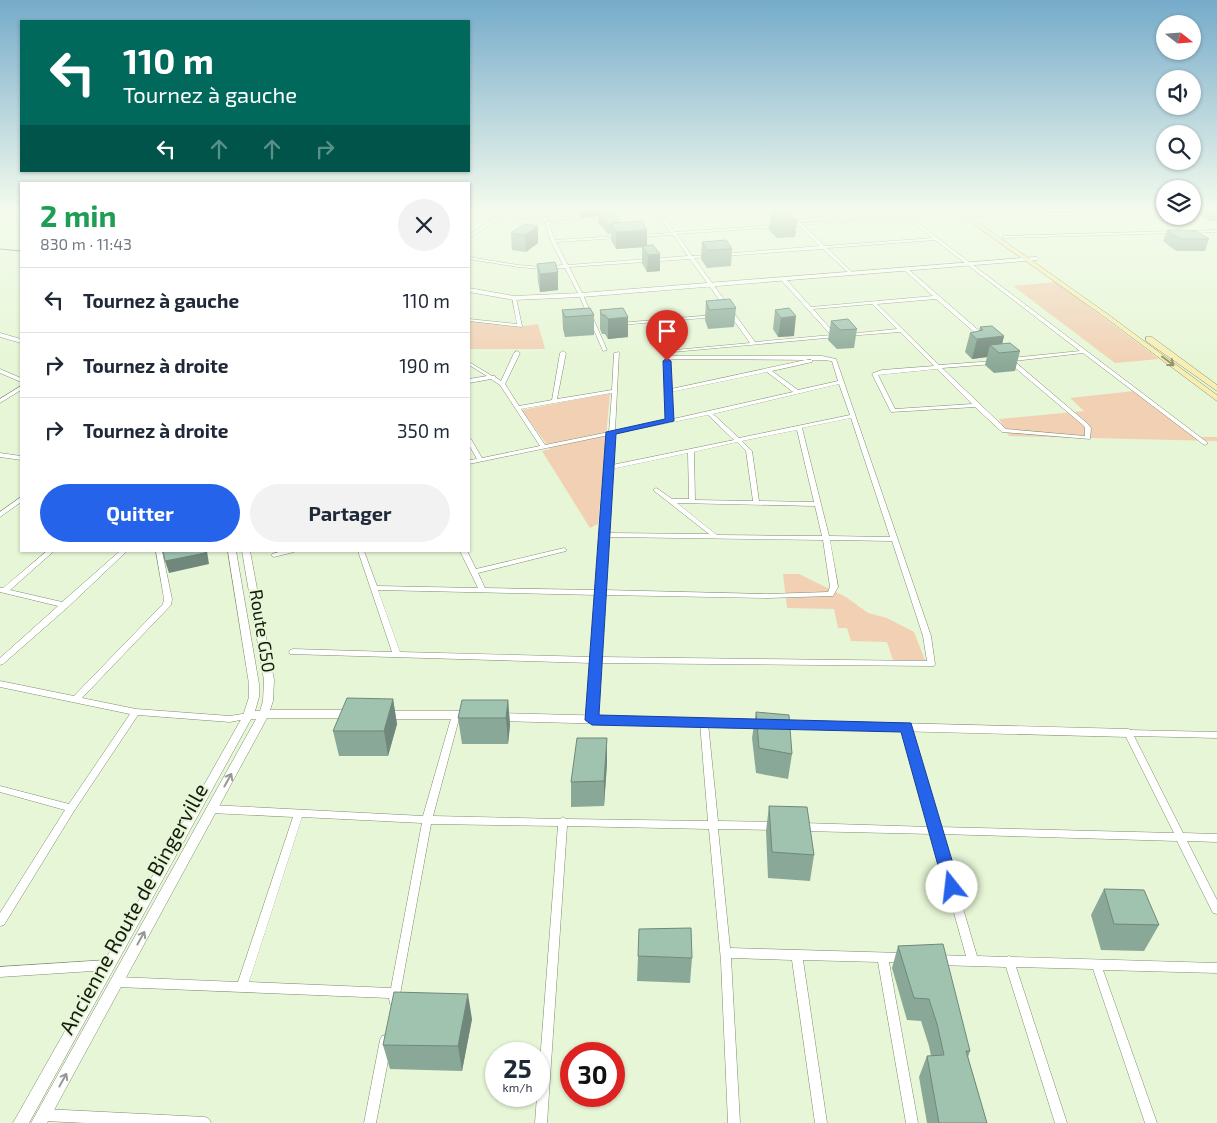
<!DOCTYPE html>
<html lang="fr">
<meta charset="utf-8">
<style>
:root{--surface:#fff;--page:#f2f2f3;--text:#1f2937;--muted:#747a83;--line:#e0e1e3;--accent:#2563eb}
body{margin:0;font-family:"Exo 2",sans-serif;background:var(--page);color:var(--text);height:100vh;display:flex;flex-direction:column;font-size:19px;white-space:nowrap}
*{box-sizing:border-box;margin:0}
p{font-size:16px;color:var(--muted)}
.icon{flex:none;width:28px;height:28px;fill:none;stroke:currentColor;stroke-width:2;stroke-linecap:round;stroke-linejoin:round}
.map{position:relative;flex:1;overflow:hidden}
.panel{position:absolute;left:20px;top:182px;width:450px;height:370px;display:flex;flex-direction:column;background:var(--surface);border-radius:0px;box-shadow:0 1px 4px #0004}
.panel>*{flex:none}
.hud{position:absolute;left:20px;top:20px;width:450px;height:152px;border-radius:0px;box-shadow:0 1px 4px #0004;background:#00695c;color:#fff;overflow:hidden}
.needle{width:32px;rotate:107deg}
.tools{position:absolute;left:1156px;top:15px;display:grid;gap:10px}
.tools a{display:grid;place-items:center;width:45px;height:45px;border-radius:50%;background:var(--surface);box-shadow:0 1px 4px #0004;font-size:25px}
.speed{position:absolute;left:485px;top:1042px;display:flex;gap:10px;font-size:25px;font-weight:700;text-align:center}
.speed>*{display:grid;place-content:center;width:65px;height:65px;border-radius:50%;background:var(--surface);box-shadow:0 1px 4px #0004;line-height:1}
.speed small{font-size:12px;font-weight:400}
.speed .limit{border:8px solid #d22;background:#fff;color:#111}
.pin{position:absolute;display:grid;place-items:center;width:42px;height:42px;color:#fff;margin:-51px -21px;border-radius:50% 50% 50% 0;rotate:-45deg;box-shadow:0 0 5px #0007}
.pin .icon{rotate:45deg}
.me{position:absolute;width:55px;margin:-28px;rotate:344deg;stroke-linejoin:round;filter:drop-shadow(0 0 4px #0008)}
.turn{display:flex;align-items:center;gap:18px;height:105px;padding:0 20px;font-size:22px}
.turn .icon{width:65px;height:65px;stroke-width:2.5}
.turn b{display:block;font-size:35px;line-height:42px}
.lanes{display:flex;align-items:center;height:48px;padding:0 20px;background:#0003;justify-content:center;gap:25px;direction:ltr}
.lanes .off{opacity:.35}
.round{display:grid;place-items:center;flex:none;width:52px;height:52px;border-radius:26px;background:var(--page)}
.headline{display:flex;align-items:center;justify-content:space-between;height:85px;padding:0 20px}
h1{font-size:30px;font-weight:700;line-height:38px;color:#1e9e55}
.button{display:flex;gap:10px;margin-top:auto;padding:10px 20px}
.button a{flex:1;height:58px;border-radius:30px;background:var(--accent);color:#fff;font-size:20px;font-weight:700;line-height:58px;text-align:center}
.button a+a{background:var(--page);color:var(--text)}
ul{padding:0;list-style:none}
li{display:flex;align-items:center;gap:15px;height:65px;padding:0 20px;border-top:1px solid var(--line)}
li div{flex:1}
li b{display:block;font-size:19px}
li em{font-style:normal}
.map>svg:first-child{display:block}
</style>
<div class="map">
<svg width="1217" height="1123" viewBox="0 0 1217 1123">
<rect width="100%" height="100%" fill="#e7f6d6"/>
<path fill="#f2d0b4" d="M 1056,282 L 1159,359 L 1115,363 L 1013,286 Z
M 469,318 L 516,327 L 538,324 L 545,349 L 469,349 Z
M 1134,391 L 1195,437 L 1217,437 L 1217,441 L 1009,436 L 999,419 L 1084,411 L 1070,398 Z
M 610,393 L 598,524 L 590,528 L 542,451 L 550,449 L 522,410 Z
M 783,574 L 799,574 L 846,597 L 868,613 L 887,618 L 914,632 L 925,660 L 893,660 L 887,642 L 851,641 L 847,628 L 838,628 L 834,609 L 787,608 Z"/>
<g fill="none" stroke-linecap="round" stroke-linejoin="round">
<path stroke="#507773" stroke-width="1" d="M 0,249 L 21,251"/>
<g stroke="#7f8d6f" stroke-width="1">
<path id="minor" d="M 484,211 L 494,211 L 543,219 L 540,211 L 544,211 L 548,222 L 658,214 L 657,213 L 659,212 L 661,214 L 699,211 L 719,211 L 663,216 L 675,232 L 779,225 L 780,226 L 778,227 L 677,234 L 692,256 L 711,255 L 711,257 L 710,257 L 694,258 L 755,342 L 831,335 L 781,280 L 781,278 L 785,278 L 811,307 L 933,296 L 903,269 L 907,268 L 984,335 L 984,337 L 980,337 L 936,299 L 877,304 L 939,365 L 995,361 L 995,363 L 993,364 L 942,368 L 1006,429 L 1085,436 L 1085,428 L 1084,426 L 1006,360 L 1007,358 L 1011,358 L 1080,351 L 935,240 L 827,248 L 853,273 L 853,274 L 851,275 L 823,249 L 723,256 L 721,255 L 723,254 L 820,246 L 799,226 L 788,226 L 788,224 L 797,223 L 784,211 L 788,211 L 801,223 L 901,217 L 885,211 L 891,211 L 911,218 L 1208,443 L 1205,445 L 1203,444 L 1083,353 L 1014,361 L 1088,424 L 1091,428 L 1090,439 L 1002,432 L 975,407 L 891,412 L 872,374 L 873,373 L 882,370 L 934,366 L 900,332 L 846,336 L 846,335 L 848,334 L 897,329 L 872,304 L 813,309 L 836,335 L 839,335 L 839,336 L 837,337 L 673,352 L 673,350 L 675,350 L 750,343 L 690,259 L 569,267 L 583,295 L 607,350 L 603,351 L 579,295 L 565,268 L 542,269 L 518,267 L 469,259 L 469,257 L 518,265 L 542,267 L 563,265 L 551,241 L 544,221 L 505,215 L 469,238 L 469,235 L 501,214 ZM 659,216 L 671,233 L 639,235 L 637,236 L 638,237 L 673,235 L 688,256 L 568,265 L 556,242 L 619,238 L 621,237 L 619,236 L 555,240 L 549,224 ZM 905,218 L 909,220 L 933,238 L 825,246 L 803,225 ZM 937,369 L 972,404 L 895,409 L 878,375 Z
M 1192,211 L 1217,211 L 1217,213 L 1192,213 Z
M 1165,212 L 1165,214 L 973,216 L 971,215 L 973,214 Z
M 1217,230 L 1217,232 L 1190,233 L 1188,232 L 1190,231 Z
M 1174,231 L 1175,231 L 1175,233 L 1004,238 L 1002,237 L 1004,236 Z
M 512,297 L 516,298 L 522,326 L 522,327 L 469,321 L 469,319 L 517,324 Z
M 714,315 L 716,316 L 716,317 L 620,325 L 618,324 L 620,323 Z
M 517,351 L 520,353 L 505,384 L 519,406 L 552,400 L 560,353 L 563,351 L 566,353 L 557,399 L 612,390 L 614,353 L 619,352 L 615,431 L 667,420 L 664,361 L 668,356 L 822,356 L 836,359 L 931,636 L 935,664 L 934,666 L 600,663 L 596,720 L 595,722 L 592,723 L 589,722 L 588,720 L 592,663 L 290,654 L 289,652 L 290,650 L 293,649 L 392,652 L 358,551 L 364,551 L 377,586 L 478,588 L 460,551 L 467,551 L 476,569 L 564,548 L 567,550 L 566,551 L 478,573 L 485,588 L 597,590 L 606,469 L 605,468 L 606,467 L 609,435 L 469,464 L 469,460 L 477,459 L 469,445 L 469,438 L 471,439 L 482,458 L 540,446 L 500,385 L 491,379 L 469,383 L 469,379 L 487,376 L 469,365 L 469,362 L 492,376 L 495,376 L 495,377 L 501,381 L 514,353 ZM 671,359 L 822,360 L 832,361 L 838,381 L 798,390 L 772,371 L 812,362 L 813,361 L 810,359 L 671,389 L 670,361 ZM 767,372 L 793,392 L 673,419 L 671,392 ZM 839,384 L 850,415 L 739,438 L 713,414 ZM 612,393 L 609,432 L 545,445 L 521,409 ZM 708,415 L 734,440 L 612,465 L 614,434 ZM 851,418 L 890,537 L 829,536 L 802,428 ZM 797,430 L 814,502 L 759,501 L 752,451 L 742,441 ZM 737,442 L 746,451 L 753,501 L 695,500 L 694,452 ZM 688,453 L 689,499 L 672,499 L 658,489 L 656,488 L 653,490 L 709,534 L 608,533 L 612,469 ZM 677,503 L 815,506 L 822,536 L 717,535 ZM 608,537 L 823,540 L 830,587 L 828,592 L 768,594 L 604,590 ZM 830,540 L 892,541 L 923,636 L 927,661 L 600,657 L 604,595 L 768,598 L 830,596 L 833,596 L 838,587 ZM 378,590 L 597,595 L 592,657 L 400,652 Z
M 0,369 L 21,378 L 21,382 L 0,373 Z
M 21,386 L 21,390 L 0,403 L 0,399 Z
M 0,453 L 21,456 L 21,460 L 0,457 Z
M 21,497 L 21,502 L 0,517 L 0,512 Z
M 47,551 L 54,551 L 10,590 L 62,602 L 120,551 L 127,551 L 68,607 L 3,664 L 0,665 L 0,658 L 58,606 L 0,592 L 0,588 L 3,588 Z
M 156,551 L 162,551 L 172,599 L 171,605 L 82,698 L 136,709 L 230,716 L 248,713 L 251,714 L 252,716 L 251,718 L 230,722 L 138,715 L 74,811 L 4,925 L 0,926 L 0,913 L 65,810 L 0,792 L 0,786 L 69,804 L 130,714 L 0,687 L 0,681 L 74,696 L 163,604 L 164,599 Z
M 282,551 L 295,551 L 294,552 L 274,557 L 271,555 L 272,554 Z
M 456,712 L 459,713 L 460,715 L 433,816 L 560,819 L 563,817 L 566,819 L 708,821 L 700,723 L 701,721 L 704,720 L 707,721 L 708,723 L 718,821 L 774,822 L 777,823 L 779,826 L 777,829 L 774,830 L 718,829 L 730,948 L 902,953 L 906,955 L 907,958 L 906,961 L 902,963 L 889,962 L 918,1123 L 906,1123 L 878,962 L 803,960 L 827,1123 L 815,1123 L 792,960 L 731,958 L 740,1123 L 728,1123 L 721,961 L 709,829 L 567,826 L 547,1123 L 535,1123 L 537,1096 L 539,1096 L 539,1075 L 558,826 L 431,824 L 399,1000 L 398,1004 L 394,1005 L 390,1004 L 389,998 L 117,987 L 113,986 L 112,982 L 113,978 L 117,977 L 238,982 L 293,817 L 211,813 L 208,812 L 206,809 L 208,806 L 211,805 L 423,816 L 452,715 L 453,713 ZM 302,817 L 422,823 L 391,988 L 249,982 Z
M 906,724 L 909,725 L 910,727 L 939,827 L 1174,833 L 1124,733 L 1125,731 L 1128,730 L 1217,732 L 1217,738 L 1134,736 L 1183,833 L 1217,834 L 1217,842 L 1187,841 L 1217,900 L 1217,914 L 1213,913 L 1177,841 L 941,834 L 977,956 L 1006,957 L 1009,956 L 1012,957 L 1217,963 L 1217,973 L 1103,970 L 1157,1123 L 1145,1123 L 1093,969 L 1016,967 L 1067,1123 L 1055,1123 L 1006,967 L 938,965 L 934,963 L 933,960 L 934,957 L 938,955 L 966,956 L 932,834 L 803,831 L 800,830 L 798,827 L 800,824 L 803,823 L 930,827 L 902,727 L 903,725 Z
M 108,960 L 112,962 L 113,965 L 112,968 L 108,970 L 0,977 L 0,967 Z
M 386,1035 L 390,1036 L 392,1040 L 376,1123 L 364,1123 L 380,1040 L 382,1036 Z
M 44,1109 L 205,1117 L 209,1119 L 211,1123 L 86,1123 L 44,1121 L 40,1119 L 38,1115 L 40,1111 Z"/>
</g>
<g stroke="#7f8d6f" stroke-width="1">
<path id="tertiary" d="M 1036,257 L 1038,258 L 1038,260 L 581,297 L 514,300 L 469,292 L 469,288 L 514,296 L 581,293 Z
M 0,333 L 21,339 L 21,343 L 0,337 Z
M 228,551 L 236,551 L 259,684 L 259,697 L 255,711 L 260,711 L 263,701 L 264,680 L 242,551 L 250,551 L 274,680 L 273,701 L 270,710 L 350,710 L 354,711 L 355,714 L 354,717 L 350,718 L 267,718 L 47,1123 L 31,1123 L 256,719 L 251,719 L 29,1123 L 13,1123 L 243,716 L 249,697 L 249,684 Z
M 385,711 L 470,711 L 474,712 L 475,715 L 474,718 L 470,719 L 385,719 L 381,718 L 380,715 L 381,712 Z
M 498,713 L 765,720 L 769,721 L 770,724 L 769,727 L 765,728 L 498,721 L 494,720 L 493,717 L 494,714 Z
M 778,720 L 1128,729 L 1132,730 L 1133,733 L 1132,736 L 1128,737 L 778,728 L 774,727 L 773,724 L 774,721 Z"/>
</g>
<g stroke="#7f8d6f" stroke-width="1">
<path id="secondary" d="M 955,211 L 962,211 L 1106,313 L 1217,395 L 1217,401 L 1102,315 Z
M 1146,337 L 1152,337 L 1217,385 L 1217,391 L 1146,341 Z"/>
</g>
<use href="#minor" fill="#fff" fill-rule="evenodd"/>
<use href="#tertiary" fill="#fff" fill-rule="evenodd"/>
<use href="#secondary" fill="#f9eeb2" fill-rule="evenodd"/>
</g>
<path fill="#8aa897" d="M 577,211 L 609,211 L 609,213 L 620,223 L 647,230 L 647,246 L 660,271 L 647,272 L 642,263 L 642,247 L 616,249 L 611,240 L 611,234 L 608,234 L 598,222 L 598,216 L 580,218 Z
M 1201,211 L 1217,211 L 1217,221 L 1209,221 L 1200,215 Z
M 771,213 L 797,221 L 795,237 L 777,238 L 769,230 Z
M 538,226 L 538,243 L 526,252 L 512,250 L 511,233 Z
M 1167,230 L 1209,239 L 1205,251 L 1176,251 L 1163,241 Z
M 702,242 L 732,249 L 731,266 L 707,268 L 701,259 Z
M 537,264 L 558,272 L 558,290 L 540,292 L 538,282 Z
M 706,301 L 736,308 L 734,327 L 708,329 L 705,320 Z
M 562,310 L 594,315 L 594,335 L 565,337 L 563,329 Z
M 600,310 L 628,337 L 608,339 L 605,334 L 602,334 L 600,329 Z
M 775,310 L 794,336 L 778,337 L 773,329 Z
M 831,321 L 857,329 L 854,348 L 837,349 L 828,340 Z
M 980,327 L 1004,336 L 1002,344 L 1020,351 L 1015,371 L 994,373 L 985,365 L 987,357 L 972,359 L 965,352 L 970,333 L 979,331 Z
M 393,699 L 397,724 L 388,756 L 339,756 L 333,731 Z
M 508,700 L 510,725 L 508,744 L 462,744 L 458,718 Z
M 756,712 L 792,754 L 788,779 L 756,773 L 752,738 Z
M 607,738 L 607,763 L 604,806 L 571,807 L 571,782 Z
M 769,806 L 814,855 L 810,881 L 768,878 L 766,831 Z
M 1104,889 L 1159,925 L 1144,951 L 1101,950 L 1091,915 Z
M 898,946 L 970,1051 L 968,1057 L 987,1123 L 927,1123 L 919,1077 L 927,1056 L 931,1056 L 929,1046 L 921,1021 L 907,1020 L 892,968 Z
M 638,956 L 692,958 L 690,983 L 637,981 Z
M 472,1019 L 462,1071 L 390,1069 L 383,1045 Z"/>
<path fill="#70887b" d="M 580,211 L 609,211 L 609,216 L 598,214 L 598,216 L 580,218 Z
M 538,226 L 538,243 L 526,252 L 525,235 Z
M 647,230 L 647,247 L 616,249 L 616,232 Z
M 660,254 L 660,271 L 647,272 L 648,255 Z
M 558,272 L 558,290 L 540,292 L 540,274 Z
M 796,316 L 794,336 L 778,337 L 781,318 Z
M 628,317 L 628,337 L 608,339 L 608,319 Z
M 1004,336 L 1000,353 L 990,345 L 987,357 L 972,359 L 977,339 Z
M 205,551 L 207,551 L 209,564 L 169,573 L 165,561 Z
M 393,699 L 397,724 L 388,756 L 384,731 Z
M 508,700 L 510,725 L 508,744 L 506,718 Z
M 607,738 L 607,763 L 604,806 L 604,781 Z
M 468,994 L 472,1019 L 462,1071 L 458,1046 Z"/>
<path fill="#a0c3b0" stroke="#70887b" d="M 787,212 L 797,221 L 779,221 L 771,213 Z
M 615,213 L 620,223 L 611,223 L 611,226 L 608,226 L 598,214 Z
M 642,221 L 647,230 L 616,232 L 611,223 Z
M 524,224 L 538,226 L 525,235 L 511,233 Z
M 1167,230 L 1179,230 L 1196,231 L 1209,239 L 1180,239 Z
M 726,240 L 732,249 L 708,250 L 702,242 Z
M 653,245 L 660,254 L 648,255 L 642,246 Z
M 555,262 L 558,272 L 540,274 L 537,264 Z
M 730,299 L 736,308 L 709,310 L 706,301 Z
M 590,308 L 594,315 L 565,317 L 562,310 Z
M 623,308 L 628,317 L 608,319 L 605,315 L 602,315 L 600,310 Z
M 789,308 L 796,316 L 781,318 L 775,310 Z
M 848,319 L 857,329 L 840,330 L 831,321 Z
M 992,326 L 1004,336 L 977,339 L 970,333 L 983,330 L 980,327 Z
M 1010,343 L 1020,351 L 999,353 L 990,345 Z
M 163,551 L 205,551 L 205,553 L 165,561 Z
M 347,698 L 393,699 L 384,731 L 333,731 Z
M 462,700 L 508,700 L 506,718 L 458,718 Z
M 756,712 L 789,715 L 792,754 L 759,748 Z
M 577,738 L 607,738 L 604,781 L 571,782 Z
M 769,806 L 807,807 L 814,855 L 772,852 Z
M 1104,889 L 1144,890 L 1159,925 L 1114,924 Z
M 691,928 L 692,958 L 638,956 L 639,929 Z
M 943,944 L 970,1051 L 966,1051 L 987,1123 L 939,1123 L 927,1056 L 944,1055 L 937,1024 L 929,999 L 914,998 L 898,946 Z
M 394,992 L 468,994 L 458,1046 L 383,1045 Z"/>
<defs><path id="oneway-shaft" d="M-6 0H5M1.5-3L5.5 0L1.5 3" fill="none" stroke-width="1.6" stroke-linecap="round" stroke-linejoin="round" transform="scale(1.25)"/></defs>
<use stroke="#939069" href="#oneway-shaft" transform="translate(1168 361) rotate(37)"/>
<g stroke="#969993">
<use href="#oneway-shaft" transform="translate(228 780) rotate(-61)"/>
<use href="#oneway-shaft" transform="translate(141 938) rotate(-61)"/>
<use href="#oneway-shaft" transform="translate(63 1080) rotate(-61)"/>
</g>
<linearGradient id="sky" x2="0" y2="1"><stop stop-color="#75abca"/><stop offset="0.57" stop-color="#f4fbed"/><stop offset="1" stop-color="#f4fbed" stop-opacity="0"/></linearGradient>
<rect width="1217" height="368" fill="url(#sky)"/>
<path fill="#2563eb" stroke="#184099" d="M 667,358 L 671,361 L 674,421 L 616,434 L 599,715 L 911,723 L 960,887 L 958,892 L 952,894 L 946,892 L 944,887 L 901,732 L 592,725 L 585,720 L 606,432 L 665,419 L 663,361 Z"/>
<g text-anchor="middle" stroke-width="4" stroke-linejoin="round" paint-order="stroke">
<g font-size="18" fill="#161c10" stroke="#e7f6d6">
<text transform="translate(262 631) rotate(81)" y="6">Route G50</text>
</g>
<g font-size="21" fill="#161c10" stroke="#e7f6d6">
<text transform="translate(134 909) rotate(-61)" y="7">Ancienne Route de Bingerville</text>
</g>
</g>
</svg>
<div class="tools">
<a><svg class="needle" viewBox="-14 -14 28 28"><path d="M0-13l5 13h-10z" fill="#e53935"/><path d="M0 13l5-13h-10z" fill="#747a83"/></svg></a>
<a><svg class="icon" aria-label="sound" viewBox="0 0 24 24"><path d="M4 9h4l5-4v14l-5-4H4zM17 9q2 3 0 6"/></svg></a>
<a><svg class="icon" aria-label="search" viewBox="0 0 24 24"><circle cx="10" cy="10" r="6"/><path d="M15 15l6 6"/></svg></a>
<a><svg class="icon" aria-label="layers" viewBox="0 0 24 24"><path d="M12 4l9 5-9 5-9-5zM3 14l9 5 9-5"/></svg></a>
</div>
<div class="speed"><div>25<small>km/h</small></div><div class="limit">30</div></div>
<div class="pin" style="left:667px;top:361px;background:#d93025"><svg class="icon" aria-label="arrive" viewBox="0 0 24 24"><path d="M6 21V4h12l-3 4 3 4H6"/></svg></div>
<svg class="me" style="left:952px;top:887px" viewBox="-20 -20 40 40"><circle r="19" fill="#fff"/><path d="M0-13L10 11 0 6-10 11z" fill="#2563eb"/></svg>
<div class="hud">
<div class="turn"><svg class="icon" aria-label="left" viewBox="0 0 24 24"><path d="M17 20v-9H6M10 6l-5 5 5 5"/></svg><div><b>110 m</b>Tournez à gauche</div></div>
<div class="lanes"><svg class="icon" aria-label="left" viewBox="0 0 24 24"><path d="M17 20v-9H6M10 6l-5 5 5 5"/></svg><svg class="icon off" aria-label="ahead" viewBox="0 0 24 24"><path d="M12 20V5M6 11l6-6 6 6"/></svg><svg class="icon off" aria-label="ahead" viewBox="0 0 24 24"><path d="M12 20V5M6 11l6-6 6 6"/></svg><svg class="icon off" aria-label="right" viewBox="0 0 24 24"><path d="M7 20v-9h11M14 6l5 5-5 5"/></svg></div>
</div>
<section class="panel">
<div class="headline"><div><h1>2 min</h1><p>830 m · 11:43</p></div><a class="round"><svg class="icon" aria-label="close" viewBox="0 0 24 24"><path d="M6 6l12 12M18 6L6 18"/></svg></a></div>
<ul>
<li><svg class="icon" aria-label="left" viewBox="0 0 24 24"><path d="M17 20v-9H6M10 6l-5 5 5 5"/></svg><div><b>Tournez à gauche</b></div><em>110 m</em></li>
<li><svg class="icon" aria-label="right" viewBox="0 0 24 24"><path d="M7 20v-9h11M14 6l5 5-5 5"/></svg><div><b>Tournez à droite</b></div><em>190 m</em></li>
<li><svg class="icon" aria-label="right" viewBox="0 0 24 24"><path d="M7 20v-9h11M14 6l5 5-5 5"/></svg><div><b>Tournez à droite</b></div><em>350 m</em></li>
</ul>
<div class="button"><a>Quitter</a><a>Partager</a></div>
</section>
</div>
